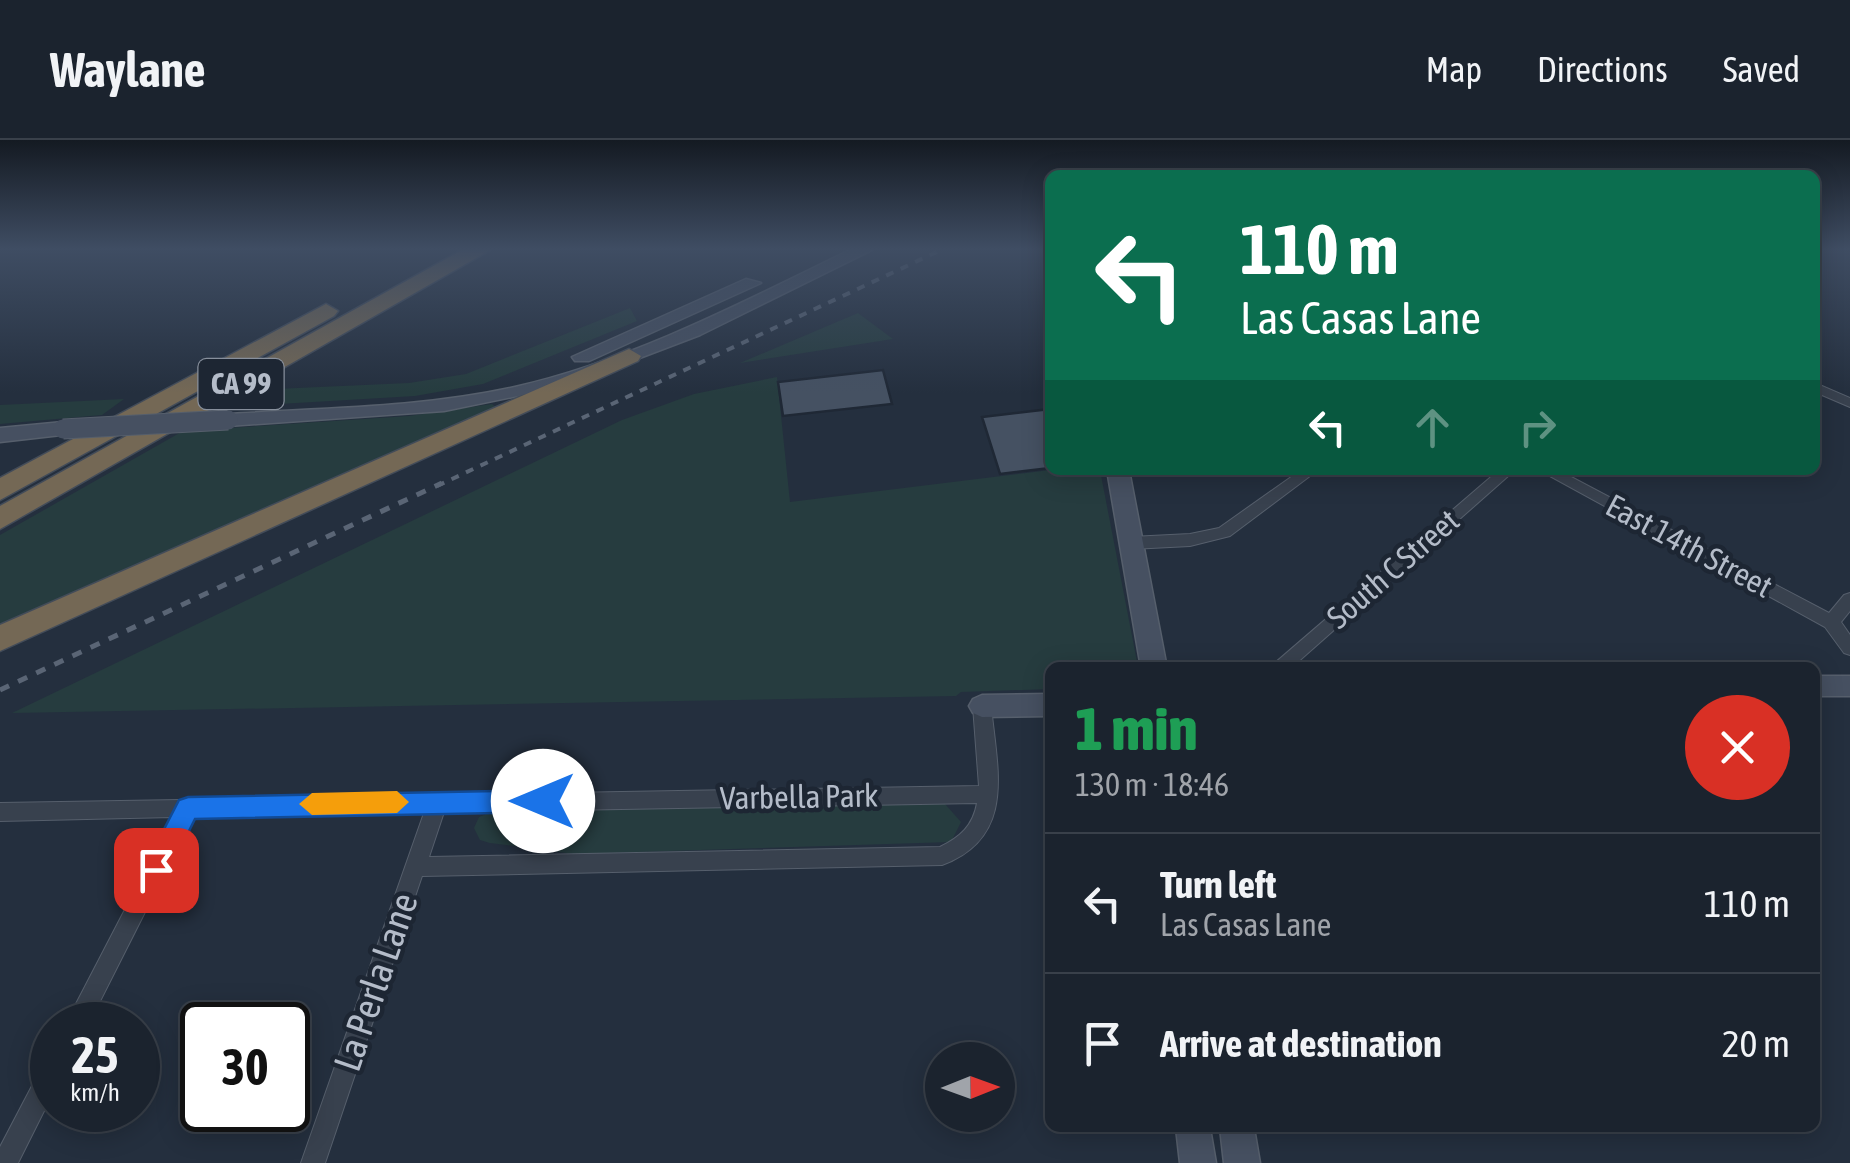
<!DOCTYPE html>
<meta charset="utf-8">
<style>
:root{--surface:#1b232e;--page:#282f3a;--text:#f1f3f6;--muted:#a0a4aa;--line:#39404a}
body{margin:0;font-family:"Asap Condensed",sans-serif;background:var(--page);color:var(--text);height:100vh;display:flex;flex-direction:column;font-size:38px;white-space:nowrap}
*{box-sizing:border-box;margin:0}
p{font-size:32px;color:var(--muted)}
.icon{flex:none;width:55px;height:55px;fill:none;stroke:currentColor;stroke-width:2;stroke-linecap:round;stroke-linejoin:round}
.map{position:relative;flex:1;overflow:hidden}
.drawer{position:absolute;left:1045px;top:522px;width:775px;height:470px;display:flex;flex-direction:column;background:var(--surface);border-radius:15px;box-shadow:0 5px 25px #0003,0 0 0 2px var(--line)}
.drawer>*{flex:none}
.banner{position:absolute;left:1045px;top:30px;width:775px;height:305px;border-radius:15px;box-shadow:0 5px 25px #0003,0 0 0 2px var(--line);background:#0b6e4f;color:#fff;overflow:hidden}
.needle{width:65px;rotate:89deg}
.controls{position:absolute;left:925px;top:902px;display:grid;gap:20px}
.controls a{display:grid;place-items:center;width:90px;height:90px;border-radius:50%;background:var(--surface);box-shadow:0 5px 25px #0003,0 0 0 2px var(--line);font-size:50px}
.speed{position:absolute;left:30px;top:862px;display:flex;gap:20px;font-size:50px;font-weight:700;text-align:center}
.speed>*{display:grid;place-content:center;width:130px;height:130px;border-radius:50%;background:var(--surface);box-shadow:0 5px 25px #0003,0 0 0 2px var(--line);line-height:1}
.speed small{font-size:25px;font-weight:400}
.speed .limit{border:5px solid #111;border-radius:15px;background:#fff;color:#111}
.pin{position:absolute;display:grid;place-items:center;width:85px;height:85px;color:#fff;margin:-42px;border-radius:20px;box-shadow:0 5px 15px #0006}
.me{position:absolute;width:110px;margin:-55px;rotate:270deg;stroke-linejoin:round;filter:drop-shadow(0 0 8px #0008)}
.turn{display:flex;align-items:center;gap:35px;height:210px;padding:0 30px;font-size:45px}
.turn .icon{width:130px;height:130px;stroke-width:2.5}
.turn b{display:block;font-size:70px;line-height:85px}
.lanes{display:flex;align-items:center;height:95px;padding:0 30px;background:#0003;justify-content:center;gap:50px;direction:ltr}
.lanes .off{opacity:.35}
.round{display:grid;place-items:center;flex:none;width:105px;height:105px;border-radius:52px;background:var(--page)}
.overview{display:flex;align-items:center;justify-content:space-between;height:170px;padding:0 30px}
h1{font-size:60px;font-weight:800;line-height:75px;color:#1e9e55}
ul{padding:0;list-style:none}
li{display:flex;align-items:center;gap:30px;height:140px;padding:0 30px;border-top:2px solid var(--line)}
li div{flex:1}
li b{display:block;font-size:38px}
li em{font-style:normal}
header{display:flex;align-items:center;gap:60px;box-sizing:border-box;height:140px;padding:0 50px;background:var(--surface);border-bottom:2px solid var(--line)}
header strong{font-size:48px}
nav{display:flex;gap:55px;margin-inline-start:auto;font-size:35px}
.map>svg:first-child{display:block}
</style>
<header>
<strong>Waylane</strong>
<nav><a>Map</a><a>Directions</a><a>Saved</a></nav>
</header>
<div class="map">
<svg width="1850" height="1023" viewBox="0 0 1850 1023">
<rect width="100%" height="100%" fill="#242f3e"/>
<path fill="#263c3f" d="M 630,168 L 637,181 L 483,244 L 415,256 L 244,266 L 275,249 L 409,243 L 466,234 Z
M 858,173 L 893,199 L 740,223 Z
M 777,237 L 790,362 L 1050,330 L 1100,330 L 1138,527 L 1050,528 L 1050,549 L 961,552 L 956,556 L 12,573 L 622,280 L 694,254 Z
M 124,259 L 102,275 L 0,284 L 0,265 Z
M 492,264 L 497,268 L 0,487 L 0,395 L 183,291 L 409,276 Z
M 933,662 L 945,664 L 961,682 L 951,702 L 574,714 L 490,703 L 480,700 L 474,688 L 479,677 L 497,670 Z"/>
<path fill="#455162" stroke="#1f2835" stroke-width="2.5" d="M 883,230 L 892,264 L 783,276 L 778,242 Z
M 1050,269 L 1050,328 L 1000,334 L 982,277 Z"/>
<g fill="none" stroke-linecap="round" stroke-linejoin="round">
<g stroke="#565f6c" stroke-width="2">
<path id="street" d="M 1815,243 L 1850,258 L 1850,267 L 1815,252 Z
M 1301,330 L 1318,330 L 1230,396 L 1190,406 L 1131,409 L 1123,403 L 1131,397 L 1190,394 L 1219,388 Z
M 1499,330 L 1515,330 L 1291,528 L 1269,528 Z
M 1539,330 L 1558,330 L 1829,473 L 1844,455 L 1850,453 L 1850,471 L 1841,482 L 1850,495 L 1850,515 L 1844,513 L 1825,487 Z
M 982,559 L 988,561 L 991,566 C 997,629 1017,697 942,725 L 422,736 L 325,1023 L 301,1023 L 424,673 L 193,677 L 88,885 L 65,885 L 173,677 L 0,681 L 0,663 L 431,656 L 438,653 L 445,655 L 979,646 L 973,566 L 976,561 ZM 977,663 C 973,686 960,697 940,707 L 429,717 L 444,672 Z
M 52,919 L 52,955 L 18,1023 L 0,1023 L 0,1007 L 44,923 Z"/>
</g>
<g stroke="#565f6c" stroke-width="3">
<path id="secondary" d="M 852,109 L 874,109 L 700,195 L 566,246 L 444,271 L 228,286 L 218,280 L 228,274 C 323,268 421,268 515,247 C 633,220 743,162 852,109 Z
M 746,139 L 761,143 L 589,221 L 575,221 L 572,217 Z
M 63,282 L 73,289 L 70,294 L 0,302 L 0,288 Z
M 1107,330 L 1129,330 L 1167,528 L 1141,528 Z
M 1815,536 L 1850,536 L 1850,556 L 1815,556 Z
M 1050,554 L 1050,576 L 982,577 L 973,573 L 969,566 L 973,559 L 982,555 Z
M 1176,988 L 1210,988 L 1216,1023 L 1180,1023 Z
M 1220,988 L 1254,988 L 1260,1023 L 1224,1023 Z"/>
</g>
<g stroke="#434c59" stroke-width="3">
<path id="highway" d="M 464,109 L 492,109 L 0,389 L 0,366 Z
M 326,164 L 338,171 L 334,176 L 0,360 L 0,338 Z
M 629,209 L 641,216 L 638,221 L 0,511 L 0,485 Z"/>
</g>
<use href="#street" fill="#38414e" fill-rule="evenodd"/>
<use href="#secondary" fill="#465061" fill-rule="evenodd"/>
<use href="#highway" fill="#746855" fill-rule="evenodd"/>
<path stroke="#5a6575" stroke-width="4" stroke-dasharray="8 8" stroke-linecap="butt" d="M 437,346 L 943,109"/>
<path stroke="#5a6575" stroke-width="5" stroke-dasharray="10 10" stroke-linecap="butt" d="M 0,550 L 442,343"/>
<g stroke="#565f6c" stroke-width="21" stroke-linecap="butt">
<path id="secondary-bridge" d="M 63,289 L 228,280"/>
</g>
<use href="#secondary-bridge" stroke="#465061" stroke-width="19"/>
</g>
<linearGradient id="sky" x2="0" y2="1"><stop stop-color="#141a22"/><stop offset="0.43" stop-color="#3f4d63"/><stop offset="1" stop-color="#3f4d63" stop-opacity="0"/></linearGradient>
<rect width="1850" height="253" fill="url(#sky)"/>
<path fill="#1a73e8" stroke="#114b97" stroke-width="2.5" d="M 543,650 L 556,661 L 543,672 L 195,679 L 165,739 L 156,742 L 147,739 L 143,730 L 179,660 L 188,657 Z"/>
<path fill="#f59e0b" d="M 397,651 L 409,662 L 397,673 L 312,675 L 299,664 L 312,653 Z"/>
<g text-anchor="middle" stroke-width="9" stroke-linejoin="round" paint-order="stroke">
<rect fill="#1d2633" stroke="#878f9c" stroke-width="2.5" x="198.5" y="219" width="85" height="50" rx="8"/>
<g font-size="30" font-weight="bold" fill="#b4bcc9">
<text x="241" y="254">CA 99</text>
</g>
<g font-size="32" fill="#b4bcc9" stroke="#1d2633">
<text transform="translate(1689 406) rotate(28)" y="11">East 14th Street</text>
<text transform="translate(1393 429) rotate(-41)" y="11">South C Street</text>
<text transform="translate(799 657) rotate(-1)" y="11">Varbella Park</text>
</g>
<g font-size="38" fill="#b4bcc9" stroke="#1d2633">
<text transform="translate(376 842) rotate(-71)" y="13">La Perla Lane</text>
</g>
</g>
</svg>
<div class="controls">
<a><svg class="needle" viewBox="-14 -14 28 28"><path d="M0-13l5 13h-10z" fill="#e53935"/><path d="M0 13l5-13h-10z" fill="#a0a4aa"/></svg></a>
</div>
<div class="speed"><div>25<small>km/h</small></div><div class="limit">30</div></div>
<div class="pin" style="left:156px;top:730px;background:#d93025"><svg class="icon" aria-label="arrive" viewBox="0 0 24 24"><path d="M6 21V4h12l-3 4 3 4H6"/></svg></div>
<svg class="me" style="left:543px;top:661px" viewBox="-20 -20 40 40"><circle r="19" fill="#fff"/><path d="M0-13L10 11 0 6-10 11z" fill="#1a73e8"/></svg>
<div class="banner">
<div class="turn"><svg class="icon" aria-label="left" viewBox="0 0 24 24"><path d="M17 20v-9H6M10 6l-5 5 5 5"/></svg><div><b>110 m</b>Las Casas Lane</div></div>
<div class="lanes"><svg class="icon" aria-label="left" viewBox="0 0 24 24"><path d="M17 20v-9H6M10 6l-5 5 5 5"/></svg><svg class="icon off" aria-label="ahead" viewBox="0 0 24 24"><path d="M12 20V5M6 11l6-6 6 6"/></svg><svg class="icon off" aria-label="right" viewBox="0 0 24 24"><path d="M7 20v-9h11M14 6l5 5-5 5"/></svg></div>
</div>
<section class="drawer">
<div class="overview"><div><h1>1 min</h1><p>130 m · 18:46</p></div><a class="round" style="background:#d93025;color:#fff"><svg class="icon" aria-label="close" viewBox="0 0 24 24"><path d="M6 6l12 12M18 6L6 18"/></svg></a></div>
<ul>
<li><svg class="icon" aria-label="left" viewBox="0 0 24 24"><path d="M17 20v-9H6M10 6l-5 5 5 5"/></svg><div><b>Turn left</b><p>Las Casas Lane</p></div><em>110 m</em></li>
<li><svg class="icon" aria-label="arrive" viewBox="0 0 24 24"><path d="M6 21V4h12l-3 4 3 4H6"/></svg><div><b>Arrive at destination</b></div><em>20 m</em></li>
</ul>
</section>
</div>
